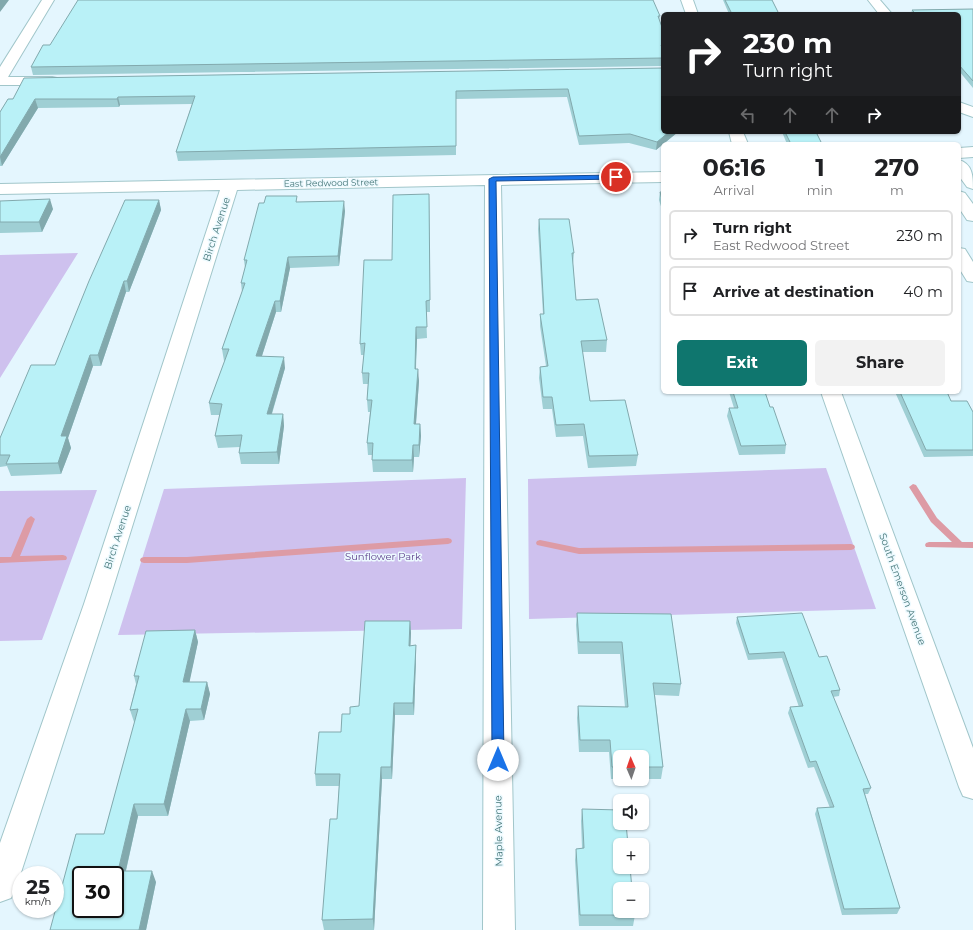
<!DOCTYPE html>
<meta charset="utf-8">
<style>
:root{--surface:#fff;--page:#f2f2f2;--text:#202124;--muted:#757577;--line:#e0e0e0;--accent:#0f766e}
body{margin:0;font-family:Montserrat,sans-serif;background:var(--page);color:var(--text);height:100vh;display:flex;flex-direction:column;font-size:15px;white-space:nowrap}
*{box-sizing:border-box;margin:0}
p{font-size:13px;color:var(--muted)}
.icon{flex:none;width:22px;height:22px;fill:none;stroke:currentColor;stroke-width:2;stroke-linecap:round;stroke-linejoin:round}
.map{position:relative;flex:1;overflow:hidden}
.panel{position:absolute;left:661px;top:142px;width:300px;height:252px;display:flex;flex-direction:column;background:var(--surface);border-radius:6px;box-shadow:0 1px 3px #0004}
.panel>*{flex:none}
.top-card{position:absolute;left:661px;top:12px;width:300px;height:122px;border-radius:6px;box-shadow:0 1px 3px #0004;background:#202124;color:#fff;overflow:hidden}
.needle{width:26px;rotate:358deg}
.fabs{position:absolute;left:613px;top:750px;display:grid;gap:8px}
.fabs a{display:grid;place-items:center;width:36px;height:36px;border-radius:6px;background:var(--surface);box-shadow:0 1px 3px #0004;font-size:20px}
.speed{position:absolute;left:12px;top:866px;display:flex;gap:8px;font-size:20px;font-weight:700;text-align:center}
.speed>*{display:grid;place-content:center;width:52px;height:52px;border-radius:50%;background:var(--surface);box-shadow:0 1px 3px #0004;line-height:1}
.speed small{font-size:10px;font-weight:400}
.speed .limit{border:2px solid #111;border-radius:6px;background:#fff;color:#111}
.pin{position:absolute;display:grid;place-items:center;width:34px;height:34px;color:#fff;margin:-17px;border:2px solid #fff;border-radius:50%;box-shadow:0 1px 4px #0007}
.me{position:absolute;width:44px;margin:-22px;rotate:0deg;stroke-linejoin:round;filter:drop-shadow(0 0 3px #0008)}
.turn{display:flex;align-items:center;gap:14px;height:84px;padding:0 16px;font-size:18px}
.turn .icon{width:52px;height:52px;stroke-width:2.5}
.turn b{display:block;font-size:28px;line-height:34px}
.lanes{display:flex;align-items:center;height:38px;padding:0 16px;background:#0003;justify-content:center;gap:20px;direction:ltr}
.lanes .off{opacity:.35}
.eta{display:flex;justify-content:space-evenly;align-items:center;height:68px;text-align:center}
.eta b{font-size:24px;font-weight:700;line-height:28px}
.action{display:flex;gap:8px;margin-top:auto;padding:8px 16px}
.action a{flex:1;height:46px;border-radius:6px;background:var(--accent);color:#fff;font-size:16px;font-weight:700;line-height:46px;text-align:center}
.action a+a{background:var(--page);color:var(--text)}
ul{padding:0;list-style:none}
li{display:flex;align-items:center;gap:12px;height:50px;margin:0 8px 6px;padding:0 8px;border:2px solid var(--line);border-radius:6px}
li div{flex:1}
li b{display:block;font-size:15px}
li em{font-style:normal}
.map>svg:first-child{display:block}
</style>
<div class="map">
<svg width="973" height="930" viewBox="0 0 973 930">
<rect width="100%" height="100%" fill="#e4f6fe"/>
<path fill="#cec1ee" d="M 78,253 L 0,378 L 0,255 Z
M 826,468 L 876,609 L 529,619 L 528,479 Z
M 466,478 L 462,629 L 118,635 L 164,489 Z
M 97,490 L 42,640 L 0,641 L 0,491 Z"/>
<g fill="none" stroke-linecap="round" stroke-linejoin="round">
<path fill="#dd9ba5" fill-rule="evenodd" d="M 913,484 L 916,485 L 937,518 L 962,542 L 973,542 L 973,548 L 926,547 L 925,545 L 926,543 L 929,542 L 952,542 L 931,522 L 909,487 Z
M 31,516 L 35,519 L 20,556 L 63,555 L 66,556 L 67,558 L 66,560 L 0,563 L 0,557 L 11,557 L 27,519 Z
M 448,538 L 451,539 L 452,541 L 451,543 L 448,544 L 187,563 L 144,563 L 141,562 L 140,560 L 141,558 L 144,557 L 187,557 Z
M 540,540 L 579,548 L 851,544 L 854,545 L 855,547 L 854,549 L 851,550 L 579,554 L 537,545 L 536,543 L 537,541 Z"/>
<g stroke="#a1c6ca" stroke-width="2">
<path id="minor" d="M 42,0 L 54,0 L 8,77 L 52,77 L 57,78 L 59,81 L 57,84 L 52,85 L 0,85 L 0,67 Z
M 681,0 L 693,0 L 698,14 L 686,14 Z
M 868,0 L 880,0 L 892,14 L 879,14 Z
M 959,102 L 973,107 L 973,117 L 959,112 Z
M 729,132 L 743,132 L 748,144 L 732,144 Z
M 973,147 L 973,157 L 959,158 L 959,148 Z
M 959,160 C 973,164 973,177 973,189 L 967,187 L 959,176 Z
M 663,172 L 663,182 L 501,185 L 515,930 L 483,930 L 485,185 L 237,190 L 108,604 L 16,888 L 11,898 L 0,902 L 0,843 L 84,604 L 220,190 L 0,194 L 0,184 Z
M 959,191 L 965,193 L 973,204 L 973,221 L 967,220 L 959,208 Z
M 959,248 L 965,249 L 973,262 L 973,282 L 967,281 L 959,268 Z
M 821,392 L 841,392 L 973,748 L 973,799 L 963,796 L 959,787 Z"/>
</g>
<use href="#minor" fill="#fff" fill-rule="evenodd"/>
</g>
<path fill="#9fcfd4" d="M 723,0 L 772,0 L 779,14 L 729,14 Z
M 973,9 L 973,88 L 959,71 L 959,14 L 911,14 L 912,10 Z
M 660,16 L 659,20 L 663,30 L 663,66 L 33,75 L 31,67 Z
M 663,68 L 663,132 L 678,132 L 656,150 L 629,143 L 579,145 L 567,97 L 456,99 L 456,155 L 178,161 L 176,152 L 192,104 L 120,105 L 119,107 L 38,108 L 2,166 L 0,166 L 0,112 L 8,99 Z
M 782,132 L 816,132 L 822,144 L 787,144 Z
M 660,192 L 663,192 L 663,213 L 659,200 Z
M 429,194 L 430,312 L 426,312 L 427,338 L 417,339 L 416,369 L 419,381 L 416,424 L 420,424 L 421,436 L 419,457 L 414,457 L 413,472 L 373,472 L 372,460 L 372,455 L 368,455 L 367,443 L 370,412 L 368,412 L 367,400 L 368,384 L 363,384 L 362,373 L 364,355 L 361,355 L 360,344 L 392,260 Z
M 159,200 L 161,210 L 129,292 L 126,292 L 101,366 L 93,366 L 68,438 L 71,448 L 61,474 L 11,476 L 7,466 L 0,467 L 0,438 L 55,365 Z
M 0,201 L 53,209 L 42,232 L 0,233 L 0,234 Z
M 298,202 L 345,211 L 339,266 L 290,268 L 281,312 L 276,312 L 262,356 L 285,368 L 272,414 L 283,414 L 284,426 L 279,464 L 241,464 L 239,453 L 240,447 L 218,448 L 215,436 L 220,415 L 211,415 L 209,403 L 225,361 L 224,361 L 222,349 L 242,292 L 241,283 L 245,268 L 244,260 L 264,203 Z
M 539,219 L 574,253 L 573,264 L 576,300 L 607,340 L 606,352 L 582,352 L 590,401 L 638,455 L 636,466 L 588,468 L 583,436 L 556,437 L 552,409 L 543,409 L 539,378 L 540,367 L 546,366 L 540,326 L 540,314 L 543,314 L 538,229 Z
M 729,392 L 765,392 L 770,407 L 786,445 L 785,454 L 739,455 L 727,416 L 729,408 L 734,408 Z
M 895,392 L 947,392 L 951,401 L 973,412 L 973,456 L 924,457 Z
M 577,613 L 671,614 L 681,684 L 679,696 L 655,695 L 663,767 L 661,779 L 642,779 L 642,757 L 620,757 L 620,779 L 611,779 L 609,752 L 579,752 L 577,718 L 578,706 L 625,707 L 620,654 L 578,654 L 576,625 Z
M 737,617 L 819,657 L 840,690 L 839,696 L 833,697 L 871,788 L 868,794 L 865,794 L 900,908 L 897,914 L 842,915 L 815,814 L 817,808 L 830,808 L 814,767 L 808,768 L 788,713 L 790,707 L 799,707 L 782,658 L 748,660 L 736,623 Z
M 410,621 L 411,633 L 410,646 L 416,645 L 416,657 L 414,715 L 395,715 L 392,779 L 382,779 L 374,930 L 324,930 L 322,920 L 337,819 L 339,786 L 316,786 L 315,774 L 341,732 L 350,714 L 359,706 Z
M 195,630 L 198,642 L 189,682 L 207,682 L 210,694 L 204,720 L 190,721 L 168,816 L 138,816 L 126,871 L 156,882 L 146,930 L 50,930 L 104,834 L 135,722 L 134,722 L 130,710 L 136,684 L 134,676 Z
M 582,809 L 635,915 L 633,926 L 579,926 L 575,860 L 576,849 L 582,848 L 581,821 Z"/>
<path fill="#82a9ad" d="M 0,0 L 9,0 L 0,12 Z
M 118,97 L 120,105 L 119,107 L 117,99 Z
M 35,99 L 38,108 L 2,166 L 0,157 Z
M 669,132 L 678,132 L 656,150 L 657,142 Z
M 429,194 L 429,204 L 430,312 L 430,300 Z
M 50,199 L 53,209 L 42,232 L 39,222 Z
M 159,200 L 161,210 L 129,292 L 127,281 Z
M 344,201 L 345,211 L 339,266 L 338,256 Z
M 288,257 L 290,268 L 281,312 L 280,301 Z
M 124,281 L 126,292 L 101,366 L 98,355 Z
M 275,301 L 276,312 L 258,368 L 256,356 Z
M 416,327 L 417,339 L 415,381 L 415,369 Z
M 90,355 L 93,366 L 68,438 L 71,448 L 61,474 L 58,463 L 61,436 Z
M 284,357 L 285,368 L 268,426 L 267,414 Z
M 418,369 L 419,381 L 415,436 L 414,424 Z
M 283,414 L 284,426 L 279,464 L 277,452 Z
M 420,424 L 421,436 L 419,457 L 419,445 Z
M 413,445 L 414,457 L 413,472 L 412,460 Z
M 410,621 L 411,633 L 410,658 L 409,646 Z
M 195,630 L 198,642 L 187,694 L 183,682 Z
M 416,645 L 416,657 L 414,715 L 413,703 Z
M 207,682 L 210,694 L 204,720 L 201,709 Z
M 394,703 L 395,715 L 392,779 L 391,767 Z
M 186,709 L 190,721 L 168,816 L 164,804 Z
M 381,767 L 382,779 L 374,930 L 373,919 Z
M 134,804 L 138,816 L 123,883 L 118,871 Z
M 152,871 L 156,882 L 146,930 L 139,930 Z"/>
<path fill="#b9f1f7" stroke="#82a9ad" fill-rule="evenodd" d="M 78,0 L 653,0 L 660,16 L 658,16 L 663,30 L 663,45 L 661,45 L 663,50 L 663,58 L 31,67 L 43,45 L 50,45 Z
M 725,0 L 772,0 L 779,14 L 732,14 Z
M 973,9 L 973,81 L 959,65 L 959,14 L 916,14 L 912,10 Z
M 663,68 L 663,132 L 669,132 L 657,142 L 630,134 L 579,136 L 568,89 L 456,91 L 456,146 L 176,152 L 195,96 L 118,97 L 117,99 L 35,99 L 0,157 L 0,112 L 8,99 L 13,99 L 24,78 Z
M 785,132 L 816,132 L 822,144 L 791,144 Z
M 660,192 L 663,192 L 663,203 Z
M 429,194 L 430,300 L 426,301 L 427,327 L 416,327 L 415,369 L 418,369 L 414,424 L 420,424 L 419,445 L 413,445 L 412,460 L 372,460 L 373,443 L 367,443 L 372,400 L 367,400 L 369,373 L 362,373 L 365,343 L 360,344 L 364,260 L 392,260 L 393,195 Z
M 266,196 L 297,196 L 296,202 L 344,201 L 338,256 L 288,257 L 280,301 L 275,301 L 256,356 L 284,357 L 267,414 L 283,414 L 277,452 L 239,453 L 242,435 L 215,436 L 222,404 L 209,403 L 229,349 L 222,349 L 245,283 L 241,283 L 247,260 L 244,260 L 259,203 L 264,203 Z
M 50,199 L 39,222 L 0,222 L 0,201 Z
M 125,200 L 159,200 L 127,281 L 124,281 L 98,355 L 90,355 L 61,436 L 67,436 L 58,463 L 6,464 L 10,455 L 0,455 L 0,438 L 31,365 L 55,365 L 89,281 Z
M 539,219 L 569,219 L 574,253 L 572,253 L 576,300 L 598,299 L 607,340 L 581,341 L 590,401 L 625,400 L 638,455 L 589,456 L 584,424 L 556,425 L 552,397 L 543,397 L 540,367 L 548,366 L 540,314 L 544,314 Z
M 733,392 L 765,392 L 770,407 L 773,407 L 786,445 L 741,446 L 729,408 L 738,408 Z
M 900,392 L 947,392 L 951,401 L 967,401 L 973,412 L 973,450 L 926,450 Z
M 577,613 L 671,614 L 681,684 L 653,683 L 663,767 L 642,767 L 642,757 L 620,757 L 620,767 L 612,767 L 610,740 L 580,740 L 578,706 L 628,707 L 622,642 L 579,642 Z
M 802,613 L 819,657 L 827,656 L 840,690 L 831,691 L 871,788 L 863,789 L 900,908 L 844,909 L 817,808 L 834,807 L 816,761 L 810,762 L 790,707 L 803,706 L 784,652 L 749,654 L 737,617 Z
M 365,621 L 410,621 L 409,646 L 416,645 L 413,703 L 394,703 L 391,767 L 381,767 L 373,919 L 322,920 L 330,819 L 337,819 L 340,774 L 315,774 L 319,732 L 341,732 L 342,714 L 350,714 L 350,707 L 359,706 Z
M 195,630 L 183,682 L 207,682 L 201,709 L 186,709 L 164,804 L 134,804 L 118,871 L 152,871 L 139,930 L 50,930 L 76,834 L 104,834 L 138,709 L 130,710 L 139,676 L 134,676 L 146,631 ZM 81,875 L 115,875 L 115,909 L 81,909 Z
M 582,809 L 620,810 L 620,823 L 626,823 L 628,845 L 620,845 L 620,867 L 630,867 L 632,889 L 620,889 L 620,911 L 634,911 L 635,915 L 580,915 L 576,849 L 584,848 Z"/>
<path fill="#1a73e8" stroke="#114b97" d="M 616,175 L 619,176 L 619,179 L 496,181 L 504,760 L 502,763 L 498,765 L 494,763 L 492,760 L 489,179 L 493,177 Z"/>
<g text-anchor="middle" stroke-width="3" stroke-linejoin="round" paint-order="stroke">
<g font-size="9" fill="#47787a" stroke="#edfaff">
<text transform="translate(331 183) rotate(-1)" y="3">East Redwood Street</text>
</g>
<g font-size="10" fill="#47787a" stroke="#edfaff">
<text transform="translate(216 229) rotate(-72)" y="4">Birch Avenue</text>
<text transform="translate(117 537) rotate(-72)" y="4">Birch Avenue</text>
<text transform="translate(903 589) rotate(70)" y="4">South Emerson Avenue</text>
<text transform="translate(498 831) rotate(-91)" y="4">Maple Avenue</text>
</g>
<g font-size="10" fill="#60428e" stroke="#edfaff">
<text x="383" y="560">Sunflower Park</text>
</g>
</g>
</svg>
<div class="fabs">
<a><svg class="needle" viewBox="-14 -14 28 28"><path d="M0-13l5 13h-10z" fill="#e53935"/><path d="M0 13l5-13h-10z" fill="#757577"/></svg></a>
<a><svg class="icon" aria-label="sound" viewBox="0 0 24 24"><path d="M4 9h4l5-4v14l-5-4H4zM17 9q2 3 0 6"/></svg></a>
<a>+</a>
<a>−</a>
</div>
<div class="speed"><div>25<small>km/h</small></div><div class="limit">30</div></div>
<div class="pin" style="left:616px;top:177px;background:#d93025"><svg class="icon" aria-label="arrive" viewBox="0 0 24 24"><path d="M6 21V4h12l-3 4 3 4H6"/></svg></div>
<svg class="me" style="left:498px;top:760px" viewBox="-20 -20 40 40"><circle r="19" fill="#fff"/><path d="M0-13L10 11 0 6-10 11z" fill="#1a73e8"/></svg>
<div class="top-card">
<div class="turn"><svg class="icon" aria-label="right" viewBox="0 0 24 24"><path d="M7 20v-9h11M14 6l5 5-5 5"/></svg><div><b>230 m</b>Turn right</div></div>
<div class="lanes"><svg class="icon off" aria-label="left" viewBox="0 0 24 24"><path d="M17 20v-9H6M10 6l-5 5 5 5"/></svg><svg class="icon off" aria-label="ahead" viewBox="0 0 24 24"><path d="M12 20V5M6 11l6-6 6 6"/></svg><svg class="icon off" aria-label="ahead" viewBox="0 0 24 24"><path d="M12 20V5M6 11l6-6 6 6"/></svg><svg class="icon" aria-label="right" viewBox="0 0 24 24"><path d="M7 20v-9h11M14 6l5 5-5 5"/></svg></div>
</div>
<section class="panel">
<div class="eta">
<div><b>06:16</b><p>Arrival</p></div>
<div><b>1</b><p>min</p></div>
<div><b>270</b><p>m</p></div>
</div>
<ul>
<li><svg class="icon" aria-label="right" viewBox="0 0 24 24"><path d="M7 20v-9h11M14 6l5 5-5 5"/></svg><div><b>Turn right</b><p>East Redwood Street</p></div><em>230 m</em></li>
<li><svg class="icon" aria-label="arrive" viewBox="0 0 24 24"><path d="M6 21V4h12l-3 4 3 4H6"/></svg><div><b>Arrive at destination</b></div><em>40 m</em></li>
</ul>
<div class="action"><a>Exit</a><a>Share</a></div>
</section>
</div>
